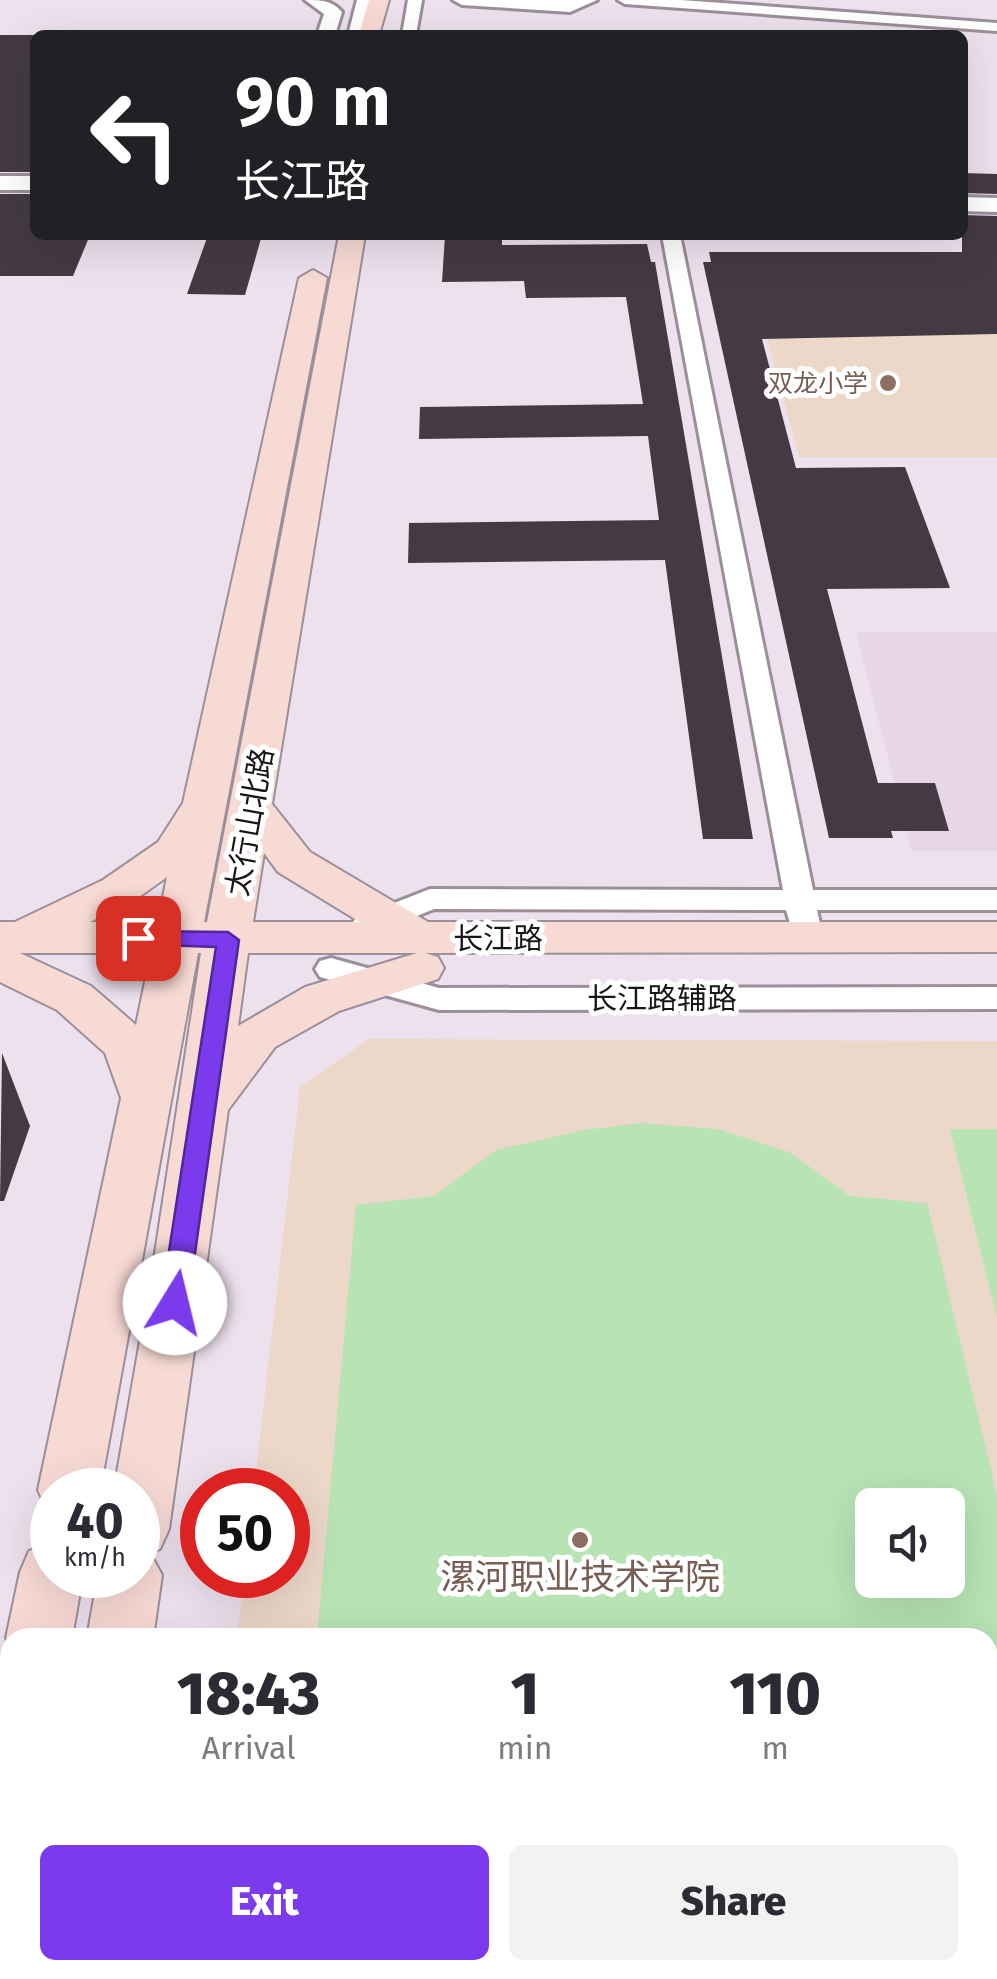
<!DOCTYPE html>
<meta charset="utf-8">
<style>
:root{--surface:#fff;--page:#f2f2f3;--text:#2b2b33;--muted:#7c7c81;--accent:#7c3aed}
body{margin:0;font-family:"Fira Sans","Noto Sans SC",sans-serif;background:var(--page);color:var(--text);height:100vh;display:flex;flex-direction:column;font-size:38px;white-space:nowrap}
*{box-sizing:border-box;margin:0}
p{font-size:32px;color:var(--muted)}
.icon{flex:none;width:55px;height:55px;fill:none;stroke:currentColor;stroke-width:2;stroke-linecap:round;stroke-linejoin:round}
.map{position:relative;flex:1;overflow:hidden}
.drawer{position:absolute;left:0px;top:1628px;width:998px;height:352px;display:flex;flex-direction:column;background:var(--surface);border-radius:30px 30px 0 0;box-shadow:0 10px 40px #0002}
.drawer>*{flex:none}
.banner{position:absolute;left:30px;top:30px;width:938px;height:210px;border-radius:15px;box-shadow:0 10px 40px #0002;background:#202124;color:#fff;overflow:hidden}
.buttons{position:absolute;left:855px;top:1488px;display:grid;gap:20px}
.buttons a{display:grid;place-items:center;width:110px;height:110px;border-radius:15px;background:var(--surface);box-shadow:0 10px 40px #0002;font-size:50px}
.speed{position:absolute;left:30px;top:1468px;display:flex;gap:20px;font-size:50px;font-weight:700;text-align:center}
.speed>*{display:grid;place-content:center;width:130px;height:130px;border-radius:50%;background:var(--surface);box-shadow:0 10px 40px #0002;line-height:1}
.speed small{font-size:25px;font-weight:400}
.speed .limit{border:15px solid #d22;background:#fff;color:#111}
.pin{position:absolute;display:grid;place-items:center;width:85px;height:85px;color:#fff;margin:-42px;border-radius:20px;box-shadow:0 5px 15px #0006}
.me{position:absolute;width:110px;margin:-55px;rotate:9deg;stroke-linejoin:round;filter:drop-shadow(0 0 8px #0008)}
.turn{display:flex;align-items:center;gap:35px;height:210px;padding:0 40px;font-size:45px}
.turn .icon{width:130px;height:130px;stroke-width:2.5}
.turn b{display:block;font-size:70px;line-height:85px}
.eta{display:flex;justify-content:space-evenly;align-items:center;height:170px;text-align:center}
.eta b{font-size:60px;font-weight:800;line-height:70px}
.primary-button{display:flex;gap:20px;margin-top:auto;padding:20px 40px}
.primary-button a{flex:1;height:115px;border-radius:15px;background:var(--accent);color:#fff;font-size:40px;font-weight:800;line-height:115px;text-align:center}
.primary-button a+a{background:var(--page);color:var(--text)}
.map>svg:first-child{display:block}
</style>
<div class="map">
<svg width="997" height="1979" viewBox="0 0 997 1979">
<rect width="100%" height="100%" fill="#eee1ee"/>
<path fill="#e8d5e7" d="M 856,632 L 997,632 L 997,851 L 912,851 Z"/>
<path fill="#ecd8c9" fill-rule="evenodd" d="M 997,308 L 997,457 L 799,457 L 759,309 Z
M 369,1039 L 997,1041 L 997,1979 L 197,1979 L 198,1970 L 988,1970 L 988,1638 L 237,1637 L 244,1575 L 288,1575 L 288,1490 L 254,1490 L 300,1087 ZM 872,1505 L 948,1505 L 948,1580 L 872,1580 Z"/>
<path fill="#b7e3b5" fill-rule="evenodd" d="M 641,1123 L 717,1129 L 789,1152 L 850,1196 L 927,1203 L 997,1495 L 997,1979 L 286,1979 L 287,1970 L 988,1970 L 988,1638 L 317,1637 L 356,1205 L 434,1196 L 496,1150 L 584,1130 ZM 872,1505 L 948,1505 L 948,1580 L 872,1580 Z
M 950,1129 L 997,1129 L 997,1318 Z"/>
<path fill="#453a44" d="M 0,35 L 35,35 L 35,172 L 0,172 Z
M 962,173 L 997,174 L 997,194 L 962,193 Z
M 0,194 L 35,194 L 35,235 L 90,235 L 73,276 L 0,276 Z
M 962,215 L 997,216 L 997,334 L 762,339 L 796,468 L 905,467 L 950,588 L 827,589 L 878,783 L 935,783 L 949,831 L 891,831 L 893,838 L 829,838 L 703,262 L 711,262 L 709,252 L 962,252 Z
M 208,235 L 262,235 L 245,295 L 187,294 Z
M 445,235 L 502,235 L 502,245 L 647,244 L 651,262 L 655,262 L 753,839 L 703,839 L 665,560 L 408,563 L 409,523 L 659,520 L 648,436 L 419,439 L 420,407 L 643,404 L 626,297 L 526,298 L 524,281 L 442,282 Z
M 2,1053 L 30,1126 L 4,1201 L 0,1201 Z"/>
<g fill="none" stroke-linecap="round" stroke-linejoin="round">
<g stroke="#9b8f9a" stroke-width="6">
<path id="minor" d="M 357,0 L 371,0 L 362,35 L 348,35 Z
M 408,0 L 422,0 L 416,35 L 402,35 Z
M 618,0 L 681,0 L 997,23 L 997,31 L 625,4 Z
M 662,235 L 680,235 L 813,890 L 997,890 L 997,910 L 817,910 L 823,937 L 818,944 L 807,948 L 796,944 L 786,910 L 434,909 L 378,932 L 367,935 L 356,932 L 351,925 L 356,918 L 430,889 L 783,890 Z
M 331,958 L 439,988 L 997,987 L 997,1009 L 439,1010 L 320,977 L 315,969 L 320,961 Z"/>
</g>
<g stroke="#9b8f9a" stroke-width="6">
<path id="tertiary" d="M 305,0 C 320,0 332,0 342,12 L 335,35 L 317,35 L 324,14 Z
M 453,0 L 597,0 L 570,12 L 462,5 Z
M 0,176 L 35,176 L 35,190 L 0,190 Z
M 962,197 L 997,198 L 997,212 L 962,211 Z"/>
</g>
<g stroke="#9b8f9a" stroke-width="4">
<path id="secondary" d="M 369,0 L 389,0 L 379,35 L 359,35 Z
M 339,235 L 365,235 L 272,804 L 310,852 L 428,922 L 997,922 L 997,952 L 425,953 L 438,957 L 444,968 L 438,979 L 339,1011 L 275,1047 L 228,1110 L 169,1529 L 160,1549 L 150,1553 L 162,1575 L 153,1638 L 87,1638 L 98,1575 L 138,1575 L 138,1490 L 114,1490 L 153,1266 L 201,953 L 198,953 L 100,1490 L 52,1490 L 52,1512 L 47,1510 L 38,1490 L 121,1098 L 105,1053 L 57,1010 L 0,982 L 0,922 L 15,922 L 103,880 L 158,842 L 183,803 L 299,278 L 313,270 L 327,278 L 204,922 L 207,922 ZM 264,853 L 278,872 L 360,922 L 253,922 ZM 167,877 L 158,922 L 90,922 L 135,900 ZM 20,953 L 151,953 L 136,1025 L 91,986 ZM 248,953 L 417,953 L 305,987 L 238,1026 Z
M 52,1542 L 52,1575 L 83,1575 L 72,1638 L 10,1638 L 10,1647 L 6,1638 L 20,1572 L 29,1551 Z
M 10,1745 L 10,1860 L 0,1865 L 0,1749 Z
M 27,1970 L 103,1970 L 101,1979 L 25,1979 Z"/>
</g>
<use href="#minor" fill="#fff" fill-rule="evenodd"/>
<use href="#tertiary" fill="#fff" fill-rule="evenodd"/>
<use href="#secondary" fill="#f8dad5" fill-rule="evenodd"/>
</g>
<path fill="#7c3aed" stroke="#51269a" stroke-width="2.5" d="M 138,931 L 228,932 L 239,940 L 188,1303 L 184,1311 L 175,1314 L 165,1311 L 161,1303 L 216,947 L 131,944 L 127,938 L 131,933 Z"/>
<g fill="#8d6e63" stroke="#fff" stroke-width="4">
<circle cx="888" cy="383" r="10"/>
<circle cx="580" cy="1540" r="10"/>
</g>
<g text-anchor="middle" stroke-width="10" stroke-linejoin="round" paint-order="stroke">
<g font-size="25" fill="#785e54" stroke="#fff" text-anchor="end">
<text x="868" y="392">双龙小学</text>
</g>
<g font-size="30" fill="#181418" stroke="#fff">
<text transform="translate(250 822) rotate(-80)" y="10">太行山北路</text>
<text x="498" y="949">长江路</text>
<text x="662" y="1009">长江路辅路</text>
</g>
<g font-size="35" fill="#785e54" stroke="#fff">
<text x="580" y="1589">漯河职业技术学院</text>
</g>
</g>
</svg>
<div class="buttons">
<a><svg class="icon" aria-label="sound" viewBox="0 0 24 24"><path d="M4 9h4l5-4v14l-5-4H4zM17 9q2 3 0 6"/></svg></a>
</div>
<div class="speed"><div>40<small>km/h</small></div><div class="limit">50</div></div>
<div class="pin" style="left:138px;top:938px;background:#d93025"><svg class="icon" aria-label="arrive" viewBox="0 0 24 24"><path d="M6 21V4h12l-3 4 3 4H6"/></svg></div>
<svg class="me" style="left:175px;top:1303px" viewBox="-20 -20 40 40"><circle r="19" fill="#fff"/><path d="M0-13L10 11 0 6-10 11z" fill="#7c3aed"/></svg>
<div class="banner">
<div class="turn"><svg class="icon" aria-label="left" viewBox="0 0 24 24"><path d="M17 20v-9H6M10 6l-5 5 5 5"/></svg><div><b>90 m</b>长江路</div></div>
</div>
<section class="drawer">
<div class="eta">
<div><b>18:43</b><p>Arrival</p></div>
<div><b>1</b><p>min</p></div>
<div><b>110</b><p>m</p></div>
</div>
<div class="primary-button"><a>Exit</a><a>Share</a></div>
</section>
</div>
